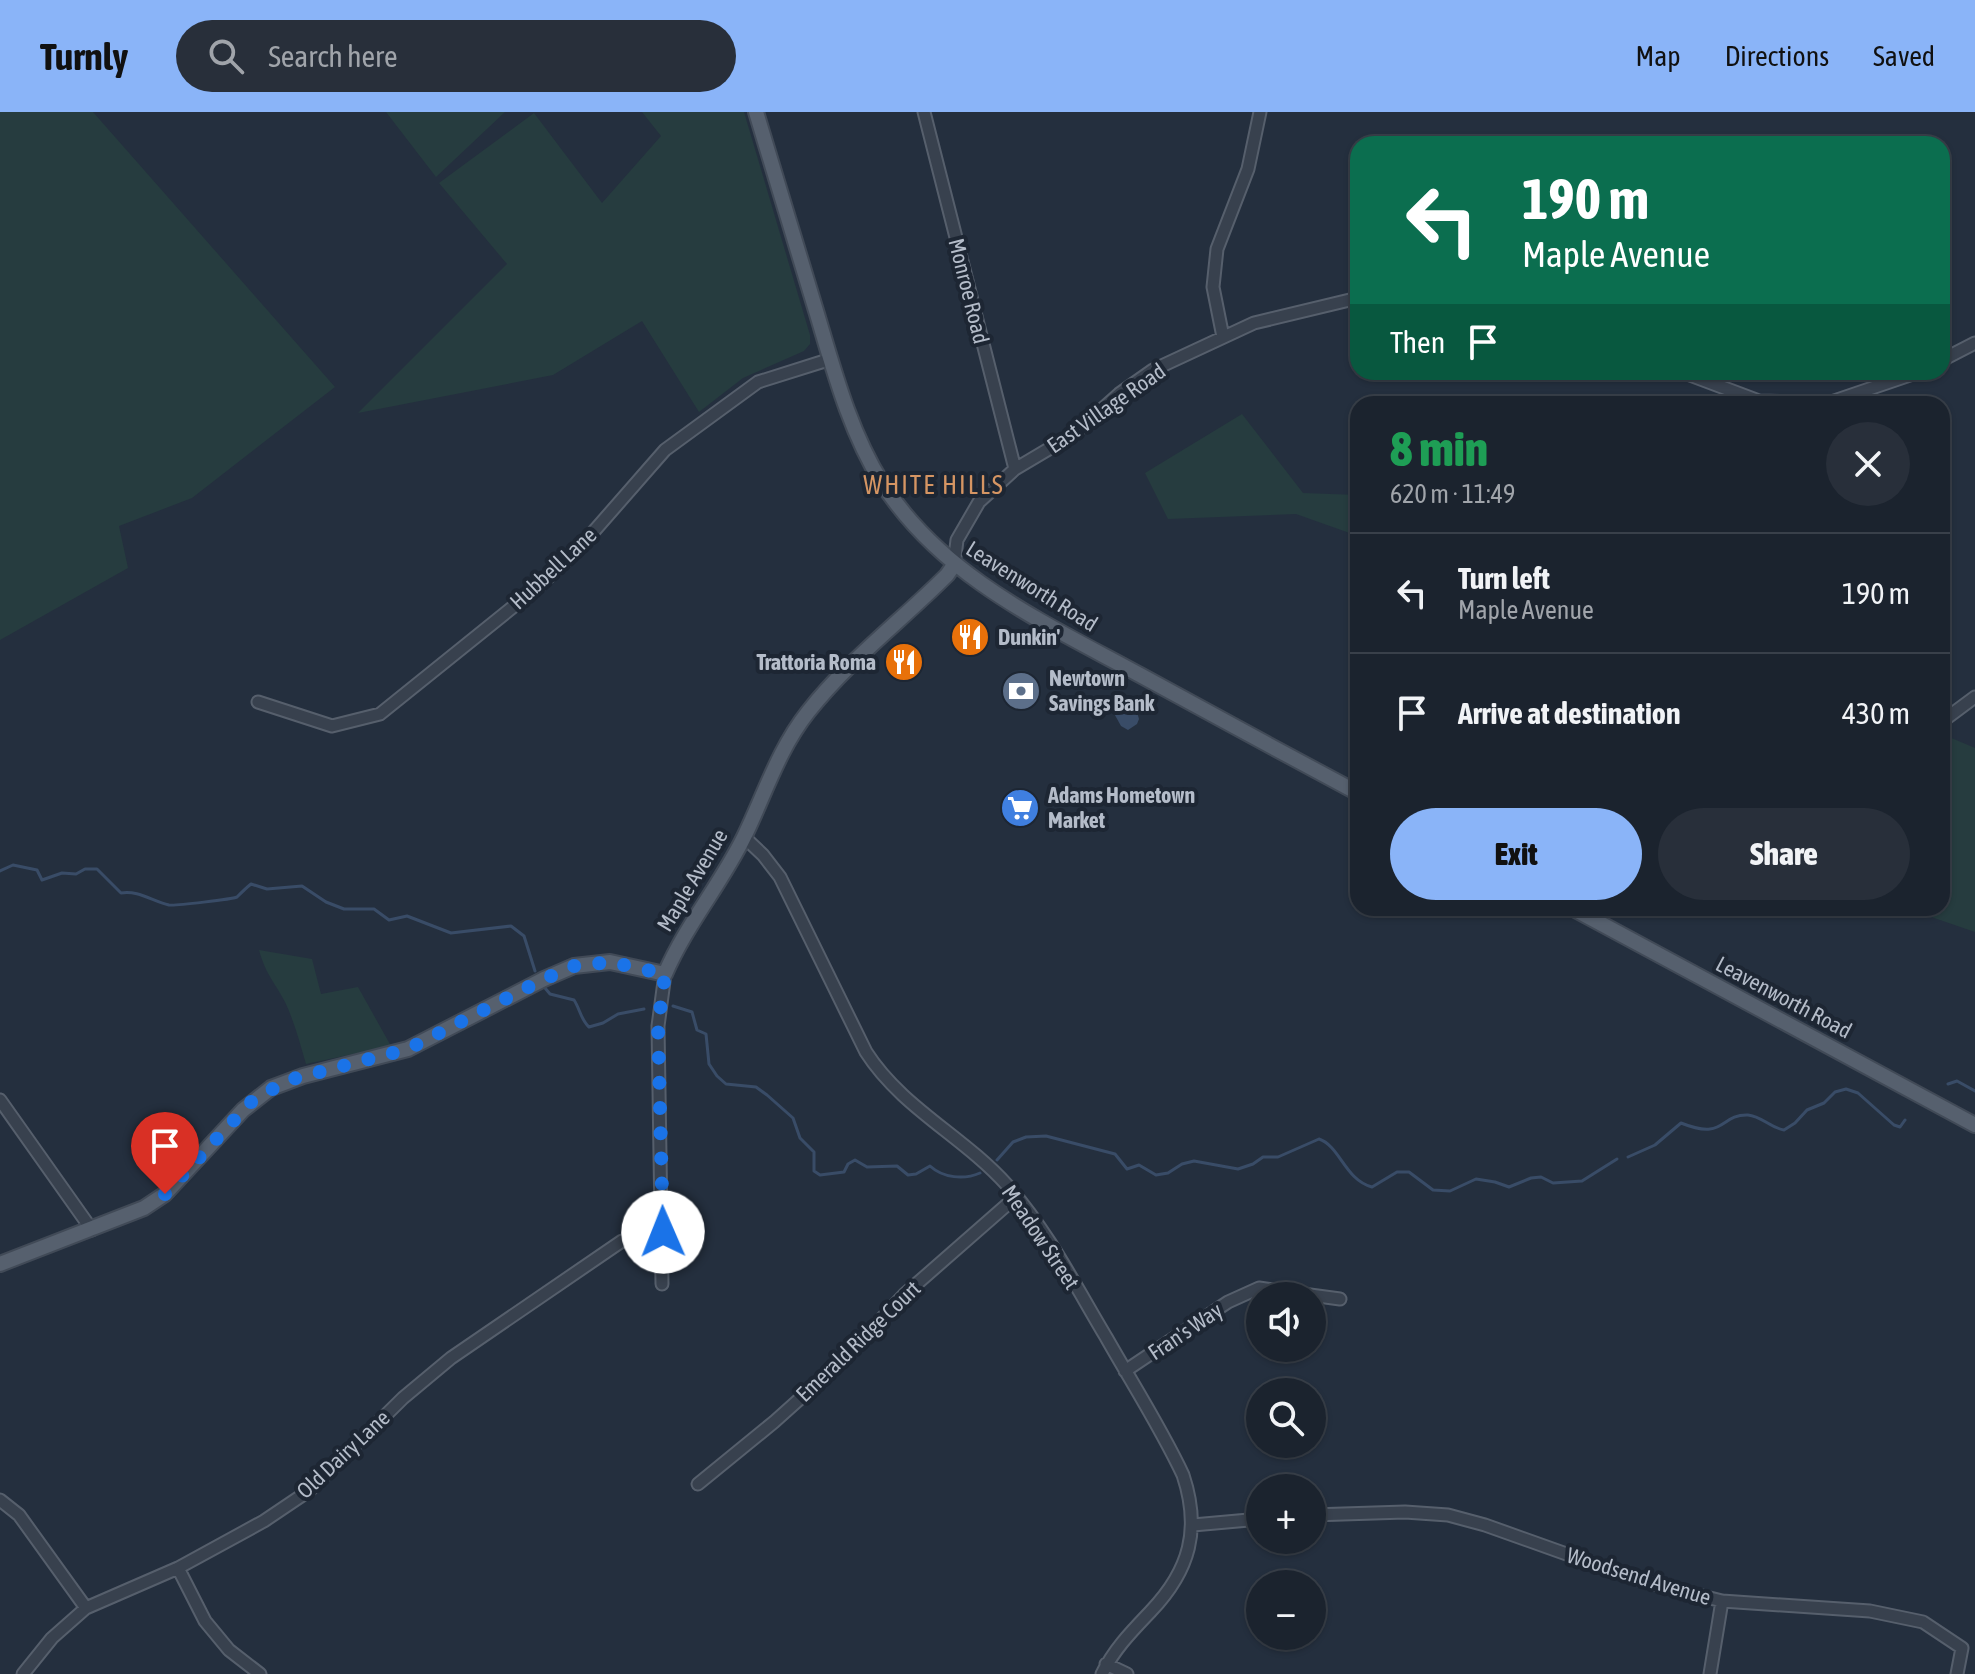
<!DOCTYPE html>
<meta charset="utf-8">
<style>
:root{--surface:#1b232e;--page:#282f3a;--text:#f1f3f6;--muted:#a0a4aa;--line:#39404a;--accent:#8ab4f8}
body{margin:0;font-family:"Asap Condensed",sans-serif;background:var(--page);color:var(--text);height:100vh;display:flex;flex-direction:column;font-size:30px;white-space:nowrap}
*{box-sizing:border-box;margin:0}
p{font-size:26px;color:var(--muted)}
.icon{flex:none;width:44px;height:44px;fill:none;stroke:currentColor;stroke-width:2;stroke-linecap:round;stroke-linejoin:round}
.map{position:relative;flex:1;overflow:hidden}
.sheet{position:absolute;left:1350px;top:284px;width:600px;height:520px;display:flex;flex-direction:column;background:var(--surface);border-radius:24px;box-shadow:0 2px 6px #0004,0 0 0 2px var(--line)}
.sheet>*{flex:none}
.top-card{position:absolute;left:1350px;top:24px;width:600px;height:244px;border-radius:24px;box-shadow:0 2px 6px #0004,0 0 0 2px var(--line);background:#0b6e4f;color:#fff;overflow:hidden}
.fabs{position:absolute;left:1246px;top:1170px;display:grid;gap:16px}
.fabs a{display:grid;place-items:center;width:80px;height:80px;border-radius:50%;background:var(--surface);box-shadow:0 2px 6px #0004,0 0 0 2px var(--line);font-size:40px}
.pin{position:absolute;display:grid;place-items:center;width:68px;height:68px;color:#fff;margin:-82px -34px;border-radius:50% 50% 50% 0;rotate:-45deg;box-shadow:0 0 8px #0007}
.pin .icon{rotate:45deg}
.me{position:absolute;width:88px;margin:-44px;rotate:359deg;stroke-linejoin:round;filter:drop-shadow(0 0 6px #0008)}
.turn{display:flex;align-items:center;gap:28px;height:168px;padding:0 40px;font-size:36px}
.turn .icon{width:104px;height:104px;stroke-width:2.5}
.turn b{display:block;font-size:56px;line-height:68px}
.then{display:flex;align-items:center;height:76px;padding:0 40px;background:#0003;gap:16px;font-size:30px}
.round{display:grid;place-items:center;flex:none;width:84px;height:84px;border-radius:42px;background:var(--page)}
.head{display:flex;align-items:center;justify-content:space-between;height:136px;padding:0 40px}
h1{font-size:48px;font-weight:800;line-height:60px;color:#1e9e55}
.button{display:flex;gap:16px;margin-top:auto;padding:16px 40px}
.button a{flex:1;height:92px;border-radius:48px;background:var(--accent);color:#111;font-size:32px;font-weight:800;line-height:92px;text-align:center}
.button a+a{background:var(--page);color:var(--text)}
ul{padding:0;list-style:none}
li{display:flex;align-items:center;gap:24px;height:120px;padding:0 40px;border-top:2px solid var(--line)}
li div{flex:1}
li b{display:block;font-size:30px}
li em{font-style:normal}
header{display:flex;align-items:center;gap:48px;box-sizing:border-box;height:112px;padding:0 40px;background:var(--accent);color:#111}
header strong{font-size:38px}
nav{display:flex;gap:44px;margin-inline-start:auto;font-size:28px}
.search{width:560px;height:72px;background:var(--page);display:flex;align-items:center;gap:20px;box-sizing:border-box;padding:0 28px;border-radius:44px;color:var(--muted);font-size:30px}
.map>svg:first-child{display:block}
</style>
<header>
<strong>Turnly</strong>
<div class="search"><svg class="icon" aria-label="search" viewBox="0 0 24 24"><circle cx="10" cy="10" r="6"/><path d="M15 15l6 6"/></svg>Search here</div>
<nav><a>Map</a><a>Directions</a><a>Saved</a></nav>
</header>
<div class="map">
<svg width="1975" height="1562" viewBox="0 0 1975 1562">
<rect width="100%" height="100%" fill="#242f3e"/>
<path fill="#263c3f" d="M 0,0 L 93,0 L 335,275 L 192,386 L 119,414 L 128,456 L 0,528 Z
M 386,0 L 505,0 L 436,65 Z
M 642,0 L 744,0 L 810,223 L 810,232 L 804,239 L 743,266 L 699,300 L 642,209 L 553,263 L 358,301 L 507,152 L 439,71 L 534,1 L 602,91 L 661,24 Z
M 1242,302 L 1303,381 L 1358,383 L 1358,424 L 1296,402 L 1168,407 L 1145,361 Z
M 1942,622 L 1975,636 L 1975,820 L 1905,796 L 1942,796 Z
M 259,838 L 312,847 L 321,882 L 358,875 L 391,934 L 306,952 C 300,931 294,909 285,890 C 274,869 266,863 259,838 Z"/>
<path fill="#394c67" d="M 1116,588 C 1126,589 1137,596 1139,607 L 1137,612 L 1128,618 L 1121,614 L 1111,596 Z"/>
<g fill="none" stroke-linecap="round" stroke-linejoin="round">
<path stroke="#394c67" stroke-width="3" d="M 0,759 L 13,753 L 37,758 L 42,768 L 62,761 L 76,762 L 85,757 L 97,757 L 121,781 C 138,778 152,789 169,793 C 176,794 232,787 237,785 C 241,781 246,776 251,772 L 267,777 L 302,774 L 326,790 L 344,797 L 374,797 L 389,808 L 407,804 L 451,821 L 511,814 L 524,824 L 535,859
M 545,876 L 550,882 L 574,888 C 580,897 581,908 589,915 L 603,911 L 618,902 L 644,897
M 673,894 L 692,900 L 697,918 L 706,922 L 709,952 L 717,964 L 726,972 L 756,975 L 767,983 L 793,1006 L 800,1026 L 814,1040 L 814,1059 L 820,1063 L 844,1060 L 848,1052 L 855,1048 L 867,1055 L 897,1054 L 908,1063 L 916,1062 L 930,1054 C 943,1066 964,1068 980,1061
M 1948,972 L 1957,969 L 1975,979
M 1628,1045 L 1655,1033 L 1681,1011 C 1726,1029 1719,1002 1748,1003 C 1761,1004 1771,1016 1784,1018 L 1795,1011 L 1807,998 L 1824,991 L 1835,980 L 1846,977 L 1858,981 L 1894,1013 L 1900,1015 L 1905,1008
M 997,1048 L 1013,1030 L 1026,1025 L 1046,1024 L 1115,1042 L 1127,1057 L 1139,1053 L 1156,1063 L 1168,1061 L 1182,1052 L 1194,1049 L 1238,1057 L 1253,1052 L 1263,1045 L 1278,1045 L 1319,1027 C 1340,1034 1345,1068 1372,1075 L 1397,1060 L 1409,1060 L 1433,1078 L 1450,1079 L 1476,1067 L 1495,1070 L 1509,1075 L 1531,1066 L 1541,1065 L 1553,1071 L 1582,1069 L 1617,1047"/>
<g stroke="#565f6c" stroke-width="15">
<path id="minor" d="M 924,0 L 1015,357
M 1223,225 L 1213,175 L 1217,137 L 1248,57 L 1260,0
M 1942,248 L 1975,231
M 1682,260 L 1759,289 L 1828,291 L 1919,260
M 954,453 L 957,428 L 979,390 L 1015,357 L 1074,322 L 1119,282 L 1153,258 L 1254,211 L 1358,186
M 258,590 L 332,614 L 380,602 L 539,474 L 581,434 L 665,338 L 758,270 L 831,247
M 1944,608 L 1975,585
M 744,725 L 763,743 L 780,765 L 866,940 C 902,996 963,1024 1007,1073 C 1047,1118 1075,1173 1106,1225 C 1132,1271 1161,1316 1183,1363 C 1201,1417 1190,1458 1151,1499 C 1132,1519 1114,1537 1102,1562
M 0,988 L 92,1118
M 662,1172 L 658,914 L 665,862
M 1125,1259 L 1228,1190 L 1259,1176 L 1340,1187
M 698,1372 L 774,1310 L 842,1249 L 905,1182 L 1017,1084
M 0,1388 L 19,1403 L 86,1496
M 1312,1403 L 1405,1400 L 1448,1403 L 1485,1413 L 1642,1469 L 1722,1489 L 1870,1499 L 1923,1510 L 1962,1536 L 1957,1562
M 1193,1413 L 1260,1407
M 178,1456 L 205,1509 L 229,1538 L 260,1562
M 1106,1552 L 1127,1562
M 23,1562 L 52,1526 L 86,1496 L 178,1456 L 264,1409 L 310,1378 L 403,1286 L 451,1246 L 622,1129 L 663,1120
M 1710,1562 L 1722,1489"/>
</g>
<g stroke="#414a57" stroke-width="18">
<path id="major" d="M 756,0 C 776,67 797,135 817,202 C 834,259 850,320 882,371 C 943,466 1045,511 1140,563 C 1213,603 1285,642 1358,681
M 1572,796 L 1975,1013
M 0,1152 L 144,1096 L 165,1082 L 243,998 L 271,976 L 303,964 L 408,937 L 544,867 L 574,854 L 610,850 L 665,862 C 686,813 721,772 744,725 C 765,682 778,638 808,600 C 848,549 901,509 947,463 L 954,453"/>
</g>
<use href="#minor" stroke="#38414e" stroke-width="11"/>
<use href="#major" stroke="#56606e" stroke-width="14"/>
</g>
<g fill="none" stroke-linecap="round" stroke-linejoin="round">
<path stroke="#1a73e8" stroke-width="14" stroke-dasharray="0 25.2" d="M 165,1082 L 253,988 L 289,968 L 408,937 L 544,867 L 574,854 L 610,850 L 665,862 L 658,914 L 663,1120"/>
</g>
<defs>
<g id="restaurant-disc" transform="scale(2)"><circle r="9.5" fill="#e8710a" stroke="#1d2633"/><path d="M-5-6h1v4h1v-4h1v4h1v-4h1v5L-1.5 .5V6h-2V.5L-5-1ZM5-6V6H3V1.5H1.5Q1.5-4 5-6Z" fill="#fff"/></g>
<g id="bank-disc" transform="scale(2)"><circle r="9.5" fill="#5c6f8a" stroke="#1d2633"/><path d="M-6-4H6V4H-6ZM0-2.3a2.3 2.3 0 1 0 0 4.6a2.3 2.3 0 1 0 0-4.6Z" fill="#fff"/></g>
<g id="supermarket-disc" transform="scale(2)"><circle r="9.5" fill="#3f7fe0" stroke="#1d2633"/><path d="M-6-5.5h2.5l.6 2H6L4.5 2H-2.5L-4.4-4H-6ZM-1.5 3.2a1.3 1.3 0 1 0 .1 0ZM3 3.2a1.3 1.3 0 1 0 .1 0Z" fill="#fff"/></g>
</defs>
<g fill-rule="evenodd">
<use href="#restaurant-disc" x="970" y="525"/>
<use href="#restaurant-disc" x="904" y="550"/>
<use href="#bank-disc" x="1021" y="579"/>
<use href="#supermarket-disc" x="1020" y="696"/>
</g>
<g text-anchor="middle" stroke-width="8" stroke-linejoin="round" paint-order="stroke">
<g font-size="22" fill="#b4bcc9" stroke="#1d2633">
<text transform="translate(969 179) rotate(76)" y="8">Monroe Road</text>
<text transform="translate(1106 296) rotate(-35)" y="8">East Village Road</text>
<text transform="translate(553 456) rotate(-43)" y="8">Hubbell Lane</text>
<text transform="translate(1032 474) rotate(32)" y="8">Leavenworth Road</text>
<text transform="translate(692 768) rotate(-59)" y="8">Maple Avenue</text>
<text transform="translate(1784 885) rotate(28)" y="8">Leavenworth Road</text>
<text transform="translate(1041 1125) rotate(56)" y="8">Meadow Street</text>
<text transform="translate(1185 1219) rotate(-34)" y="8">Fran's Way</text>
<text transform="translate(858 1229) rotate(-44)" y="8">Emerald Ridge Court</text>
<text transform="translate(343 1342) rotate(-43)" y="8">Old Dairy Lane</text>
<text transform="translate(1639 1464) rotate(17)" y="8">Woodsend Avenue</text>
</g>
<g font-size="22" font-weight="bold" fill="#b4bcc9" stroke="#1d2633" text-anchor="start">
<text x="998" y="533">Dunkin'</text>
<text x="876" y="558" text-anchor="end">Trattoria Roma</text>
<text x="1049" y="574">Newtown<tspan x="1049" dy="25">Savings Bank</tspan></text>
<text x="1048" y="691">Adams Hometown<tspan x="1048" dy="25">Market</tspan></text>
</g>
<g font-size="26" letter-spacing="2" fill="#d59563" stroke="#1d2633">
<text x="934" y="382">WHITE HILLS</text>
</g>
</g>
</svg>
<div class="fabs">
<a><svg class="icon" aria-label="sound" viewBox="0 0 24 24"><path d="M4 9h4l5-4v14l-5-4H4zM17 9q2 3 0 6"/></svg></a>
<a><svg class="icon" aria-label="search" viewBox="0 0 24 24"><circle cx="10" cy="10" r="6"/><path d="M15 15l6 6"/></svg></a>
<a>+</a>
<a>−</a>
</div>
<div class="pin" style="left:165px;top:1082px;background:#d93025"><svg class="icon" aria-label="arrive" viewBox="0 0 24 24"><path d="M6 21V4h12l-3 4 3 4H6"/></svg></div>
<svg class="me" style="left:663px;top:1120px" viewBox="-20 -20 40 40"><circle r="19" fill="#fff"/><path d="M0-13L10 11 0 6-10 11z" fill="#1a73e8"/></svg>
<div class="top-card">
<div class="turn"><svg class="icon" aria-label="left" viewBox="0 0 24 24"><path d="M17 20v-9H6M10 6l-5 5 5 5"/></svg><div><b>190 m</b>Maple Avenue</div></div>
<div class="then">Then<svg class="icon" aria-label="arrive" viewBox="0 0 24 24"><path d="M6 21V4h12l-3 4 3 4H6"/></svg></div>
</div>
<section class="sheet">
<div class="head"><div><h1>8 min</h1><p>620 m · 11:49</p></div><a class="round"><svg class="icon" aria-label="close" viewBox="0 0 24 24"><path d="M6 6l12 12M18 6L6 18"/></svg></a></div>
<ul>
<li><svg class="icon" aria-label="left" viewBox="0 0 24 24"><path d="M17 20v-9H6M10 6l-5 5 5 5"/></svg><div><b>Turn left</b><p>Maple Avenue</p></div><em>190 m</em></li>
<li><svg class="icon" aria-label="arrive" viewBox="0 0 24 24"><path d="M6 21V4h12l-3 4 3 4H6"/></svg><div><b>Arrive at destination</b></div><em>430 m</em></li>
</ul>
<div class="button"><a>Exit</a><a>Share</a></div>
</section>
</div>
